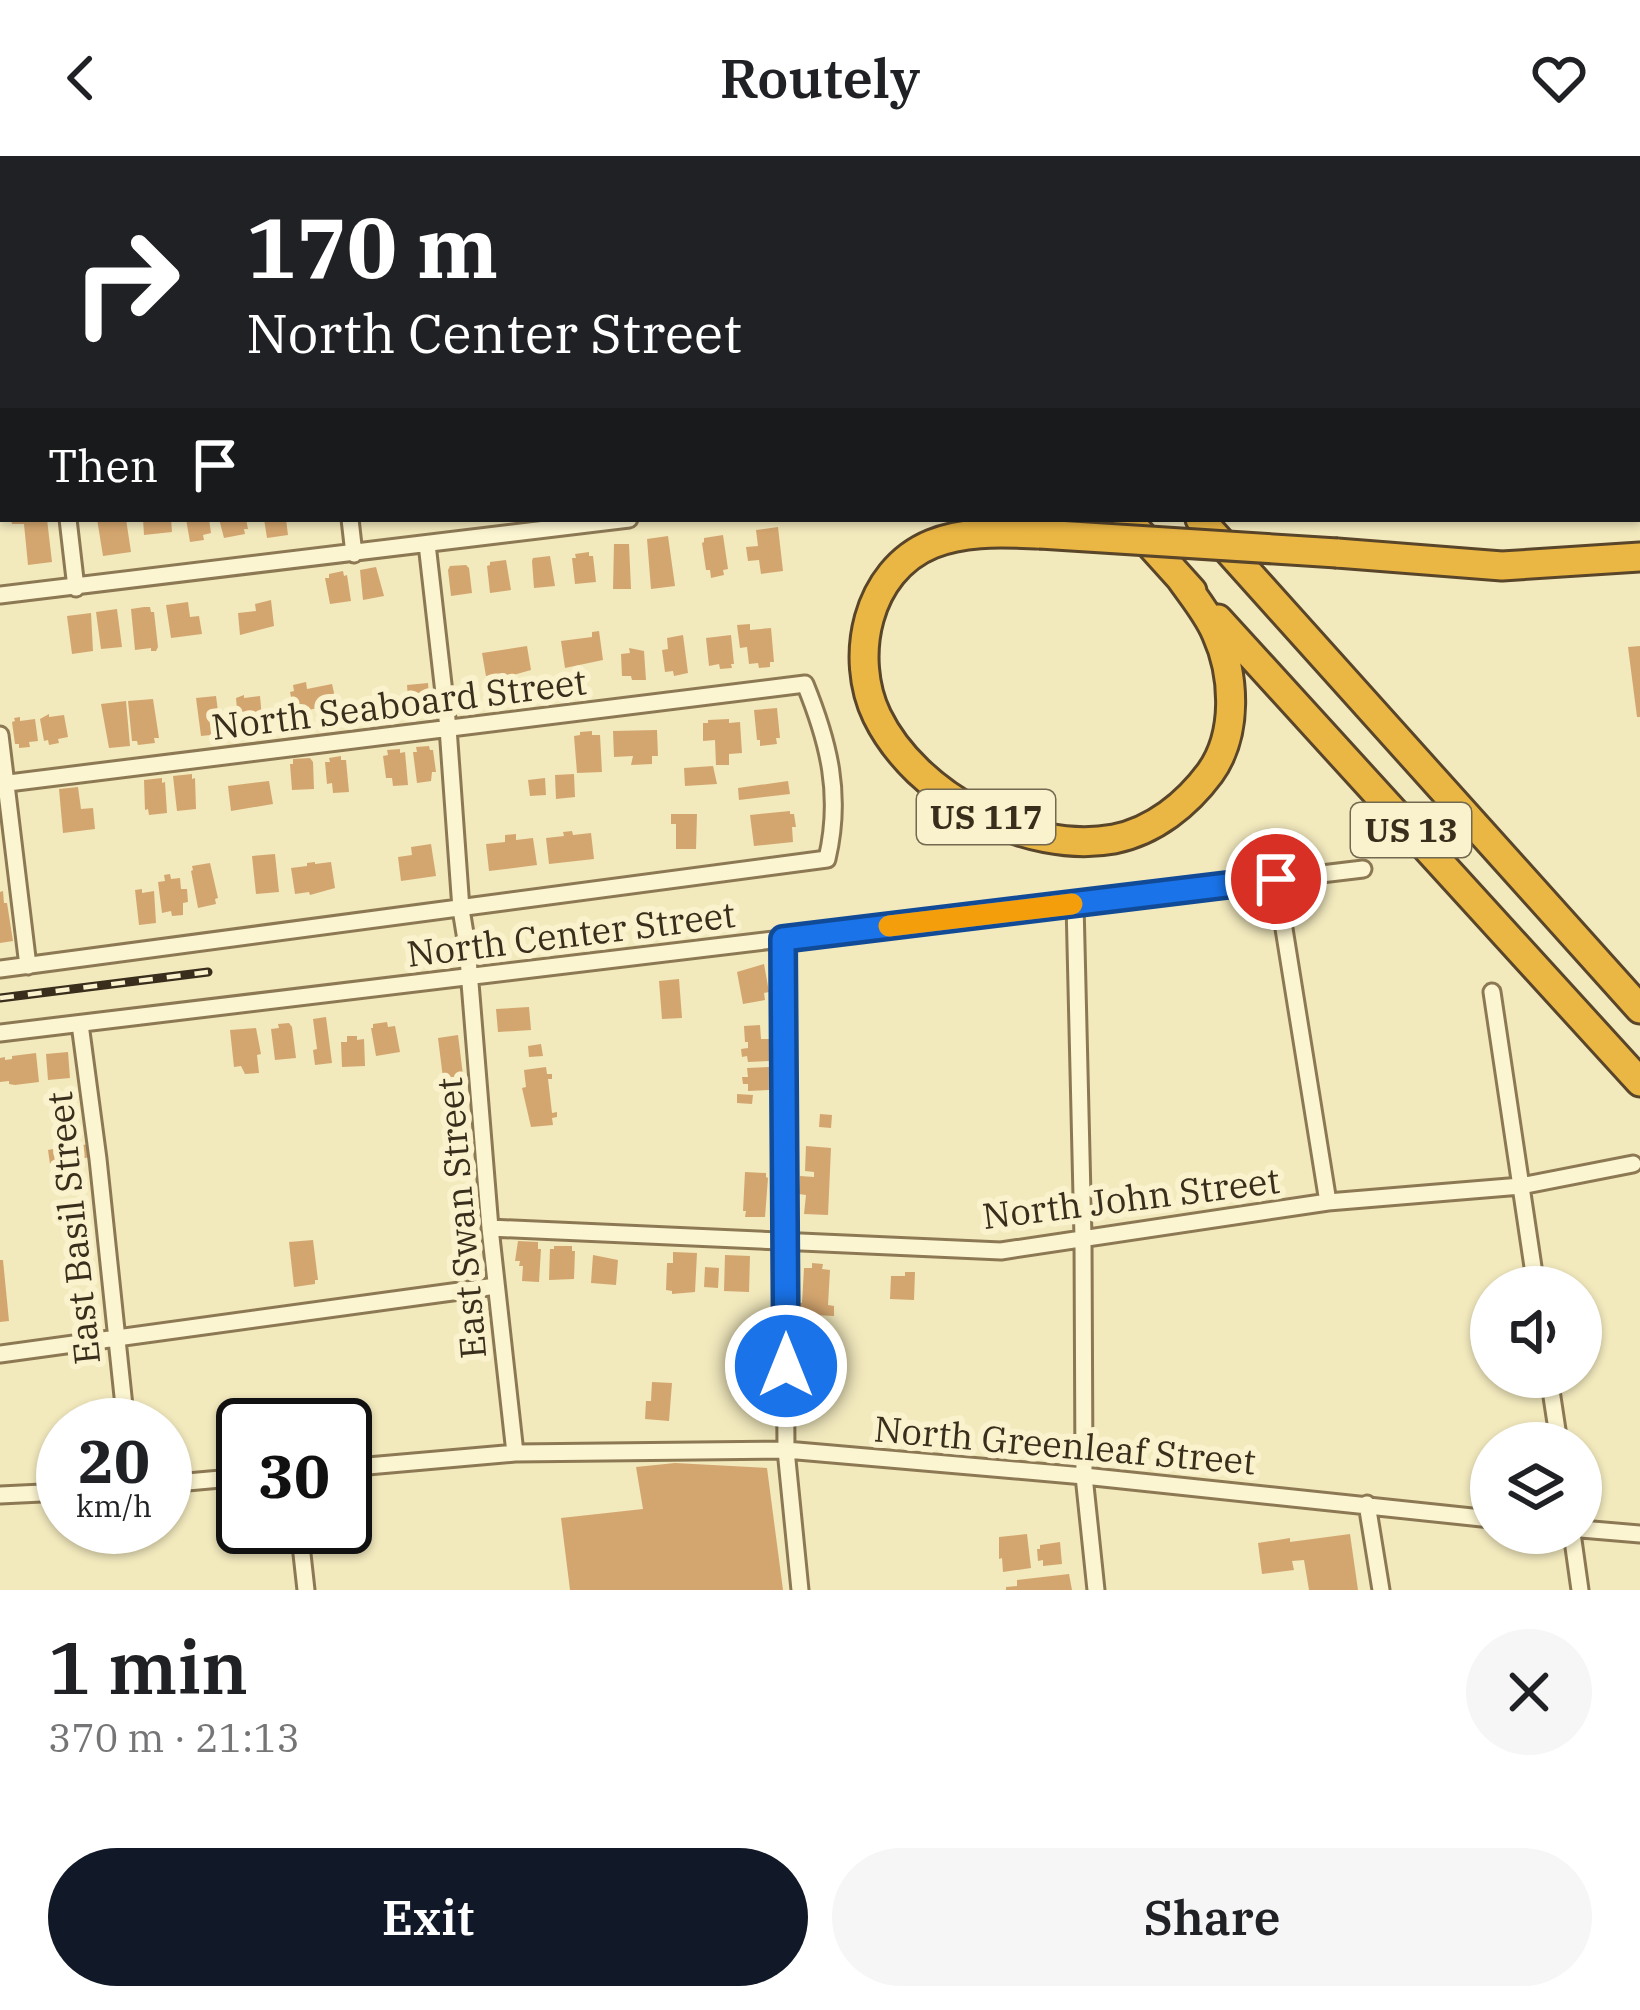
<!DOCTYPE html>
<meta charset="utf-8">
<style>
:root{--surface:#fff;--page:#f6f6f6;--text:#202124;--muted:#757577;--accent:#111827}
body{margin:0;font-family:"IBM Plex Serif",serif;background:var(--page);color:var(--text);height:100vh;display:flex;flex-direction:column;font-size:45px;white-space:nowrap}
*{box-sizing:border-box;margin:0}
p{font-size:39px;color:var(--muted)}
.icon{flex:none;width:66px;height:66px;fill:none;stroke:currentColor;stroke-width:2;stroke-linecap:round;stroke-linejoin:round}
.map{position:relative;height:1434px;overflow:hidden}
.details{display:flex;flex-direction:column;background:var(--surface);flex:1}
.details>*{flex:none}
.banner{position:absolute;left:0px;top:0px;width:1641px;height:366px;box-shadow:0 3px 9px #0004;background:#202124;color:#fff;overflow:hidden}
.tools{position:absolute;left:1470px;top:1110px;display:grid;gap:24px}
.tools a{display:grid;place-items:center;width:132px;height:132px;border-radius:50%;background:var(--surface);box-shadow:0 3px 9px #0004;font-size:60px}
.speed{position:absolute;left:36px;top:1242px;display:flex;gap:24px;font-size:60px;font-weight:700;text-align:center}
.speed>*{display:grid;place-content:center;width:156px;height:156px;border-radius:50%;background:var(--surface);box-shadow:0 3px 9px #0004;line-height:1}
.speed small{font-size:30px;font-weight:400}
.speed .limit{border:6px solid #111;border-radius:18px;background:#fff;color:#111}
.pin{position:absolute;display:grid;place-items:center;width:102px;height:102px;color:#fff;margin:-51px;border:6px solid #fff;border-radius:50%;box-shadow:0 3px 12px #0007}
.me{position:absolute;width:132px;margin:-66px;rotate:0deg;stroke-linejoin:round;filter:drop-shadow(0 0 9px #0008)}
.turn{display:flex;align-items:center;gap:42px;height:252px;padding:0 48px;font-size:54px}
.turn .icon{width:156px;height:156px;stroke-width:2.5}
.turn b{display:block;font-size:84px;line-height:102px}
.then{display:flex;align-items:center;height:114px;padding:0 48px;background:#0003;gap:24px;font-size:45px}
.round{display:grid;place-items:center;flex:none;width:126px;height:126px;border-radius:63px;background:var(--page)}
.summary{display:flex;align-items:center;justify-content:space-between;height:204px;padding:0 48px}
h1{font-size:72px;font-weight:600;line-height:90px}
.action{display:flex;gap:24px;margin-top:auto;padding:24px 48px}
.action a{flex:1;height:138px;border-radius:72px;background:var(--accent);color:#fff;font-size:48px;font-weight:600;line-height:138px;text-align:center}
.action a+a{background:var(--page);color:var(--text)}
header{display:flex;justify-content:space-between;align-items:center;height:156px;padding:0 48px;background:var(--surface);font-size:54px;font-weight:600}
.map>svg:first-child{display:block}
</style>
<header><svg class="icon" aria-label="back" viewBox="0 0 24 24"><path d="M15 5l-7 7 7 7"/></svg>Routely<svg class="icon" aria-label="heart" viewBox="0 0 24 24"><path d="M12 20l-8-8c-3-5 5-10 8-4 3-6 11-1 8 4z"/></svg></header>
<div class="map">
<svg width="1640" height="1434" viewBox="0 0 1640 1434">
<rect width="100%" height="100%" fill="#f2e9bd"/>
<path fill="#d4a66f" d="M 11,363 L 47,363 L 52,406 L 28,409 L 24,368 L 12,368 Z
M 97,363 L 126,363 L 131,396 L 103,400 Z
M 143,363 L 171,363 L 172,376 L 144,379 Z
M 186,363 L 209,363 L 211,377 L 203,379 L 204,384 L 190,386 Z
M 219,363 L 246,363 L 248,373 L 244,373 L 245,378 L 224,382 Z
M 264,363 L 286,363 L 288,379 L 267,382 Z
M 778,371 L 783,415 L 761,418 L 759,404 L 748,405 L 746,391 L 758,390 L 756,374 Z
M 723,379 L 728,413 L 723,414 L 724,419 L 711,422 L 710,414 L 706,414 L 702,387 L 704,386 L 704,382 Z
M 668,380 L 675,430 L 651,433 L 647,383 Z
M 614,388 L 629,388 L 631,433 L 613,433 Z
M 589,396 L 589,400 L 593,400 L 596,426 L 575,428 L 572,402 L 576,402 L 575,398 Z
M 550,400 L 555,430 L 534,432 L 532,405 L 533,402 Z
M 506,404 L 511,434 L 490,437 L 487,410 L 490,409 L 490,406 Z
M 466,409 L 469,412 L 472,437 L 451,440 L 448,414 L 450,410 Z
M 376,411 L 384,440 L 363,444 L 360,414 Z
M 343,415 L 344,420 L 347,419 L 351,445 L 330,448 L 325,422 L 329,422 L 329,418 Z
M 271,444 L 274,470 L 240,479 L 238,457 L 256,455 L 255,448 Z
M 188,446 L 190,461 L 199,460 L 202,478 L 171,482 L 166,449 Z
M 144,451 L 150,451 L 151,456 L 154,456 L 158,491 L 156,495 L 151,495 L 151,492 L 135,494 L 131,453 Z
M 117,453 L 122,491 L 101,493 L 96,456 Z
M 91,457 L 93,495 L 72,498 L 67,460 Z
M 750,468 L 750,474 L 771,472 L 774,506 L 770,506 L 770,511 L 759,512 L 758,507 L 749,508 L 747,491 L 740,492 L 737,469 Z
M 599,475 L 603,504 L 565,512 L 561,485 L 592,481 L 592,476 Z
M 683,479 L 688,517 L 674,520 L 673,515 L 665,516 L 662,494 L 668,493 L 667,482 Z
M 731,479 L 734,508 L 731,508 L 732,512 L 720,513 L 719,508 L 709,510 L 706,482 Z
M 527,490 L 531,514 L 503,522 L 503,518 L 486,520 L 482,497 Z
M 1640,490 L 1640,561 L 1637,561 L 1628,491 Z
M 629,492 L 644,495 L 646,524 L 632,524 L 631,520 L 622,520 L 621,498 L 630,497 Z
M 306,526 L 307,533 L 332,528 L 337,550 L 332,551 L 333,554 L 319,557 L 317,552 L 305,555 L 308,568 L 297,570 L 290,536 L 294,535 L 293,529 Z
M 428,527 L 430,557 L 412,558 L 412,555 L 409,555 L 407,529 Z
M 244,539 L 244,542 L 260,540 L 263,573 L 239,576 L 236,542 Z
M 216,540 L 221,578 L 201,580 L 196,542 Z
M 153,543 L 159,582 L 154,582 L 155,587 L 138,589 L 137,585 L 132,585 L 128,545 Z
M 126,545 L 130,590 L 109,592 L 101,548 Z
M 777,552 L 780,582 L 776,582 L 777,588 L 760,590 L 760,584 L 757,584 L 754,554 Z
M 49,558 L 49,561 L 64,559 L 68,581 L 58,583 L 59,587 L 49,589 L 48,584 L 44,585 L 40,563 Z
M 20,561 L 20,565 L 35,563 L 38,585 L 29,586 L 30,591 L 19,592 L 19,588 L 15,588 L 12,566 L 15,565 L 14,562 Z
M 729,563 L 729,567 L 740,566 L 742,597 L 729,598 L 729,609 L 716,609 L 715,584 L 703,585 L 703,567 L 708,567 L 708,564 Z
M 657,574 L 658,600 L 652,600 L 652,608 L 631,609 L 633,600 L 614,601 L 613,575 Z
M 592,575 L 592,579 L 600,579 L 602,616 L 577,617 L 574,580 L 580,579 L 580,576 Z
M 429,590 L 430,594 L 433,594 L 436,616 L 432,616 L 431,625 L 417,627 L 413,596 L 417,596 L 416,591 Z
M 400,593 L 400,597 L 405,596 L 408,629 L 393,630 L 392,622 L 386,622 L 383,600 L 388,599 L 387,594 Z
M 341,600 L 341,604 L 346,604 L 349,636 L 333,637 L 332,627 L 327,628 L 325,606 L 330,606 L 329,602 Z
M 310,602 L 313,606 L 314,633 L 292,634 L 290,608 L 293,608 L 293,603 Z
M 713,610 L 717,628 L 685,630 L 684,612 Z
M 192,618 L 192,623 L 195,622 L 196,653 L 177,655 L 173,620 Z
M 574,618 L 575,641 L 556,643 L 555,619 Z
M 162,622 L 162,627 L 165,626 L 167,657 L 149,659 L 148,653 L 145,654 L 144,624 Z
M 545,622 L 546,639 L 530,640 L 528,624 Z
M 269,625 L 273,648 L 231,655 L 228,630 Z
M 788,625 L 790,638 L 739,644 L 738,632 Z
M 78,631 L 81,653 L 93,652 L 95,673 L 63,677 L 59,633 Z
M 790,655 L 790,658 L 794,658 L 796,671 L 792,671 L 793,686 L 754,690 L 750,659 Z
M 671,658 L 697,658 L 696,693 L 676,693 L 676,668 L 671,668 Z
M 572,675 L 573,679 L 591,677 L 594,703 L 549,708 L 546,682 L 564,680 L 563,676 Z
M 516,678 L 516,684 L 533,682 L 537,709 L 489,715 L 486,688 L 505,686 L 505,679 Z
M 431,688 L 436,720 L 401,725 L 398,701 L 412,699 L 411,691 Z
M 275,698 L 279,736 L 256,738 L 252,700 Z
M 315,706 L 315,708 L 331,706 L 335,732 L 310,739 L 309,736 L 295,738 L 291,712 L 307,710 L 307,707 Z
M 210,707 L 218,742 L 215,743 L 216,748 L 198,752 L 191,715 L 193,714 L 192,710 Z
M 170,718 L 171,723 L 180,722 L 181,733 L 187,733 L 188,746 L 183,747 L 183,759 L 172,760 L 171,755 L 162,757 L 158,726 L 165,725 L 164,719 Z
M 142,733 L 142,737 L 154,735 L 156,767 L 139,769 L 135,734 Z
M 3,735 L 4,747 L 7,747 L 13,785 L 0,787 L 0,736 Z
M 764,808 L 769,836 L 764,837 L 765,844 L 743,848 L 737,816 Z
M 679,823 L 682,862 L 662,863 L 659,825 Z
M 529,851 L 531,874 L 498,876 L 496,853 Z
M 326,861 L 332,907 L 315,909 L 313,894 L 317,893 L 313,863 Z
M 387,866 L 388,871 L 395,870 L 400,896 L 376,900 L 371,872 L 373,872 L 373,868 Z
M 289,867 L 292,871 L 296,902 L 275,904 L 271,873 L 279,872 L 278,868 Z
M 760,869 L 761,883 L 769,883 L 773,896 L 769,897 L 769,905 L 748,906 L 747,900 L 742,901 L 741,893 L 748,892 L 748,886 L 745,886 L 744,870 Z
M 256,872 L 261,898 L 257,899 L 259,917 L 245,918 L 241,910 L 234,911 L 230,874 Z
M 458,879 L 464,927 L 444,930 L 438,882 Z
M 347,880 L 357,880 L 357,884 L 364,883 L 365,910 L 342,911 L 341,886 L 347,886 Z
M 541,888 L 543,900 L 529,901 L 528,890 Z
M 68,896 L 70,922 L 48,924 L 46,898 Z
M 36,897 L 39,926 L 15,929 L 9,928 L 9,925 L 0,926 L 0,902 L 5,901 L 5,904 L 12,903 L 12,900 Z
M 546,911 L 547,918 L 552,918 L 552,923 L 548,923 L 552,957 L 557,956 L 557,961 L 552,962 L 553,969 L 531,971 L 522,932 L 526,931 L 524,914 Z
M 769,911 L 769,915 L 772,915 L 773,931 L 769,931 L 769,934 L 748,935 L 748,928 L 743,928 L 742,921 L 748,921 L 747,912 Z
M 737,938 L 753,939 L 752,948 L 737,947 Z
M 820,958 L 832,959 L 831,972 L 819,971 Z
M 89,988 L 91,1001 L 50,1008 L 48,994 L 53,993 L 53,990 L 57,990 L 58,993 Z
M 806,990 L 831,992 L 828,1059 L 804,1058 L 806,1039 L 799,1038 L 800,1020 L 814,1021 L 814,1016 L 805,1015 Z
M 745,1016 L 766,1017 L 766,1021 L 768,1022 L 765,1061 L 745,1061 L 746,1055 L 743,1055 Z
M 313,1084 L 318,1124 L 315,1124 L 315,1128 L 294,1131 L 289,1086 Z
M 518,1085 L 538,1086 L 538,1093 L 541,1093 L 539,1126 L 522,1125 L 523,1110 L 519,1110 L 520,1105 L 515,1105 Z
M 554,1090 L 572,1090 L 572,1095 L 575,1095 L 574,1123 L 549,1124 L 550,1093 L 554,1093 Z
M 673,1096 L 697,1097 L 695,1136 L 672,1138 L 672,1135 L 666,1134 L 667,1107 L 673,1107 Z
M 593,1099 L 618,1104 L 616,1129 L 591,1127 Z
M 725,1099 L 750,1100 L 749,1136 L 724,1135 Z
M 0,1104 L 3,1104 L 9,1165 L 0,1166 Z
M 812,1107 L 823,1108 L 822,1113 L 830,1114 L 828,1149 L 834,1150 L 834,1160 L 797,1158 L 798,1147 L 802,1147 L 804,1112 L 812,1112 Z
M 705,1111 L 719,1112 L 718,1132 L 704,1131 Z
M 905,1116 L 915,1116 L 914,1144 L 890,1143 L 891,1120 L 905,1120 Z
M 652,1226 L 672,1227 L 669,1265 L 645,1263 L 646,1245 L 651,1245 Z
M 675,1307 L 767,1312 L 783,1434 L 570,1434 L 561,1362 L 643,1353 L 636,1311 Z
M 1027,1378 L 1031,1412 L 1003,1416 L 1002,1402 L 999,1403 L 999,1381 Z
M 1350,1378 L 1358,1434 L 1309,1434 L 1304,1404 L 1292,1405 L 1294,1414 L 1262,1418 L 1258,1387 L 1290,1382 L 1290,1386 Z
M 1060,1386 L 1062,1408 L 1043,1410 L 1043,1404 L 1038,1405 L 1037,1393 L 1040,1393 L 1040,1389 Z
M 1069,1418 L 1072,1434 L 1006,1434 L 1006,1431 L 1017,1430 L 1017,1424 Z"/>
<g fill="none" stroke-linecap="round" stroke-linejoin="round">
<g stroke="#8c7954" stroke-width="21">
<path id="street" d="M 22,0 L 23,3
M 303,0 L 303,3
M 580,0 L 580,3
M 1382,0 L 1383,3
M 68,363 L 76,432
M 350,363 L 354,398
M 427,388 L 448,572 L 461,753 L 467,790 L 490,1072 L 515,1297
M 0,439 L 629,363
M 0,579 L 28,810
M 0,628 L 805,528 C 829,587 842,639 827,703 L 0,813
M 1276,723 L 1328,1046
M 1075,747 L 1083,1082 L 1084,1320 L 1096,1434
M 783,783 L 786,1294 L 800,1434
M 1492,836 L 1536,1131
M 80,868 L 98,1003 L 126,1269
M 0,877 L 1363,713
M 490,1072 L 1001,1095 L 1328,1046 L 1521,1030 L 1633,1008
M 0,1198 L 496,1130
M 1549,1221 L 1559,1287
M 345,1312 L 515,1297 L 786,1294 L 1084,1320 L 1491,1363
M 165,1328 L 243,1321
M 0,1339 L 63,1336
M 1367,1348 L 1381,1434
M 299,1371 L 306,1434
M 1581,1373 L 1640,1378
M 1572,1377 L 1580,1434"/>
</g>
<g stroke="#6d5938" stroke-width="27">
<path id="secondary" d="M 171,3 L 184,0
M 0,44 L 3,43"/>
</g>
<g stroke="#594529" stroke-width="33">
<path id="highway" d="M 839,0 L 841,3
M 897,0 L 899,3
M 1638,348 L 1640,348
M 1127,363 L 1192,435
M 1200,363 L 1640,853
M 1040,378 C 1005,377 966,374 932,388 C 866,415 849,502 877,560 C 916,640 1027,699 1114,683 C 1154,675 1187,648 1210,617 C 1238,578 1235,519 1216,477 C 1208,458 1193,440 1181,423
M 1337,397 L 1502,410 L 1640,401
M 1218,463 L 1640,926"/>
</g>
<use href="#street" stroke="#fcf5d1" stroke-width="15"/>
<use href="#secondary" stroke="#fcf5d1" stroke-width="21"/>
<use href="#highway" stroke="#ebb744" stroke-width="27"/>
<g stroke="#392d1b" stroke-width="9">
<path id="rail" d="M 0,842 L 208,816"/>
</g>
<use href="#rail" stroke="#f9f2cd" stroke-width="4.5" stroke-dasharray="14" stroke-linecap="butt"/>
<g stroke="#594529" stroke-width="33" stroke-linecap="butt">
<path id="highway-bridge" d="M 1040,378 L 1337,397"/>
</g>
<use href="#highway-bridge" stroke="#ebb744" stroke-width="27"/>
</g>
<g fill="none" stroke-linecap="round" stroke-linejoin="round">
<g stroke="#114b97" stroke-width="30">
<path id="route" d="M 786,1210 L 783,783 L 1276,723"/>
</g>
<use href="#route" stroke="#1a73e8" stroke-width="21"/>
<path stroke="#f59e0b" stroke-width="21" d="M 889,770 L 1072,748"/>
</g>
<g text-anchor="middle" stroke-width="12" stroke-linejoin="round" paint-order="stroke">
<g fill="#f9f2cd" stroke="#736850" stroke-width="3">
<rect x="917" y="634" width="138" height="54" rx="9"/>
<rect x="1351" y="647" width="120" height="54" rx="9"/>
</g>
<g font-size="33" font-weight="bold" fill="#392d1b">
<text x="986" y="673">US 117</text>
<text x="1411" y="686">US 13</text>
</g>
<g font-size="36" fill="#392d1b" stroke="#f9f2cd">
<text transform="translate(399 548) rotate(-7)" y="13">North Seaboard Street</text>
<text transform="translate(571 778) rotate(-7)" y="13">North Center Street</text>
<text transform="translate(1131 1042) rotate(-7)" y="13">North John Street</text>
<text transform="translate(461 1062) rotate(-95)" y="13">East Swan Street</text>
<text transform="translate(73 1072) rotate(-96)" y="13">East Basil Street</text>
<text transform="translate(1065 1289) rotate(5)" y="13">North Greenleaf Street</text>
</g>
</g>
</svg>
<div class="tools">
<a><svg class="icon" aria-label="sound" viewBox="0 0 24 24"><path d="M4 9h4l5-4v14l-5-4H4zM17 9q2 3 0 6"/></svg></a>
<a><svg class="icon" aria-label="layers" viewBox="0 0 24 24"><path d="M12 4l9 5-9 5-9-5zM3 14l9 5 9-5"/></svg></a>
</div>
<div class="speed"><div>20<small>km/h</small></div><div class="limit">30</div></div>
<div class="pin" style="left:1276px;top:723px;background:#d93025"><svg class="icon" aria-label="arrive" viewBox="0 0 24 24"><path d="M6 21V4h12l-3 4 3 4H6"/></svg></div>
<svg class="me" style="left:786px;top:1210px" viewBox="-20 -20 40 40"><circle r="17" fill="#1a73e8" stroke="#fff" stroke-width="3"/><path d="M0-11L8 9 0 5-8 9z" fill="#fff"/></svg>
<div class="banner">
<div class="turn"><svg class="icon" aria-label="right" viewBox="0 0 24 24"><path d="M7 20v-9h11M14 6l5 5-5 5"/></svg><div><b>170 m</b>North Center Street</div></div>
<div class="then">Then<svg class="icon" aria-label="arrive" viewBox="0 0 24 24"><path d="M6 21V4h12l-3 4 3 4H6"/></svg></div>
</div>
</div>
<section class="details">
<div class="summary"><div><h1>1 min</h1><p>370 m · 21:13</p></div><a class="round"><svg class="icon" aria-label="close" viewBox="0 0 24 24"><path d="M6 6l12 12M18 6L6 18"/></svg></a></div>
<div class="action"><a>Exit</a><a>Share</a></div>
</section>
